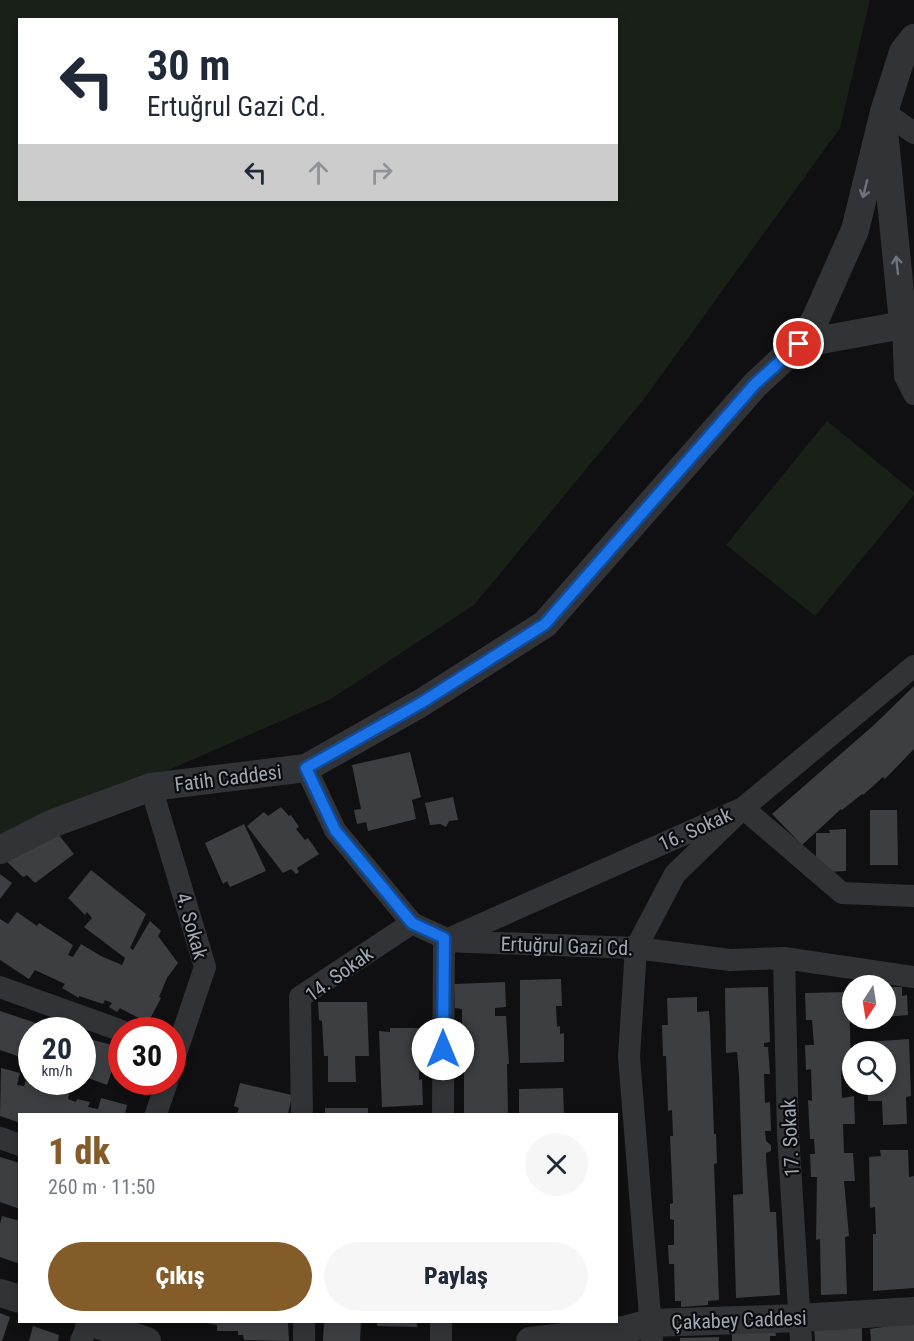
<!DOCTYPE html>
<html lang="tr">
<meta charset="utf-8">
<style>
:root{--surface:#fff;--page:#f6f6f7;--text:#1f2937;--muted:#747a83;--accent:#845c2a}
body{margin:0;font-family:"Roboto Condensed",sans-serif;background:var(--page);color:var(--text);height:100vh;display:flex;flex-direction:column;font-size:22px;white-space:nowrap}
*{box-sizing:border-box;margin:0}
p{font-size:20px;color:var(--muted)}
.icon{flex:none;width:33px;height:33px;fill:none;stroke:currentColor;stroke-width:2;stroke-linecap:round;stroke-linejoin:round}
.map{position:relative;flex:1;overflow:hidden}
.side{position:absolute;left:18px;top:1113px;width:600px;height:210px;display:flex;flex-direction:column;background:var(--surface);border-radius:0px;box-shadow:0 3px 9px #0003}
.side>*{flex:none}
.banner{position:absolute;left:18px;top:18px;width:600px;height:183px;border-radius:0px;box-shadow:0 3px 9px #0003;background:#fff;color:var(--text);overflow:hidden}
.needle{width:39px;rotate:192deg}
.buttons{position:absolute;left:842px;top:975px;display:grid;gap:12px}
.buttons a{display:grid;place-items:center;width:54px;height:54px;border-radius:50%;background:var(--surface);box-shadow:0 3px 9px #0003;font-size:30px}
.speed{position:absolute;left:18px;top:1017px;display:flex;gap:12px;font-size:30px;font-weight:700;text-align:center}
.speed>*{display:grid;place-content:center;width:78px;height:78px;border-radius:50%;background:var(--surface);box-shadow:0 3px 9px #0003;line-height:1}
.speed small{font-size:15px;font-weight:400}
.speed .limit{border:9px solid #d22;background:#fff;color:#111}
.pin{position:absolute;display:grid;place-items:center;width:51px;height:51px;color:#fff;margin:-26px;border:3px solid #fff;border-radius:50%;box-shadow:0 2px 6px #0007}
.me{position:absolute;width:66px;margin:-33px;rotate:0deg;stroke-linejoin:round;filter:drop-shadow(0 0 4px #0008)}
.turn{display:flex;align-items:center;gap:21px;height:126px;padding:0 30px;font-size:27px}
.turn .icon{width:78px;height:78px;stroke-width:2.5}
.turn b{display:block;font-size:42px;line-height:51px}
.lanes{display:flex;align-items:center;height:57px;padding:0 30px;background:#0003;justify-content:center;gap:30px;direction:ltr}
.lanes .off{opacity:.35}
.round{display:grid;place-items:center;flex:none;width:63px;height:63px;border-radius:32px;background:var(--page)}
.head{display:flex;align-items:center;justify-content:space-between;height:102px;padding:0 30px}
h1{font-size:36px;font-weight:800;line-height:45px;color:var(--accent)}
.primary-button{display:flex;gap:12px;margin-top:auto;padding:12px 30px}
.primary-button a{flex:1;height:69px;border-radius:36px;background:var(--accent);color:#fff;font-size:24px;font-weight:800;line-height:69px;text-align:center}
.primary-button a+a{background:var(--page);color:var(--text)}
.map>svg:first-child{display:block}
</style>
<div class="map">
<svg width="914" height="1341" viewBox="0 0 914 1341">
<rect width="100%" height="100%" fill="#101012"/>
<path fill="#182018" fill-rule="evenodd" d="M 0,0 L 870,0 L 840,128 L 644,399 L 474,605 L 331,699 L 0,844 ZM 20,20 L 616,20 L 616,200 L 20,200 Z
M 827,421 L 914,492 L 914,495 L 815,616 L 726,545 Z"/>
<path fill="#3c3e42" d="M 914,686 L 914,749 L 885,779 L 883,777 L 863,795 L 862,794 L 842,810 L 841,809 L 802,845 L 772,814 L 874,725 Z
M 410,752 L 421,797 L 412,800 L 416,819 L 368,831 L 366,822 L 357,824 L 354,810 L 361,809 L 352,765 Z
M 453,797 L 458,820 L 449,821 L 446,827 L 440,824 L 430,825 L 425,803 Z
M 281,807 L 289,816 L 291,815 L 299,827 L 296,829 L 305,840 L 308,838 L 319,854 L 297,868 L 299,872 L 296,874 L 291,869 L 283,873 L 247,826 L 264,812 L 268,816 Z
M 870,810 L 897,810 L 898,865 L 870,865 Z
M 244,824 L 266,871 L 230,887 L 227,881 L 223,884 L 205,843 Z
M 846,829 L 846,871 L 828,872 L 816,862 L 816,833 L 830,833 L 829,830 Z
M 58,834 L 74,854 L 35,883 L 27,875 L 23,877 L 3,858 Z
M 91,870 L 146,914 L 130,948 L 133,950 L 150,921 L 161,931 L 158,936 L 178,963 L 167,978 L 159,997 L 161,998 L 148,1023 L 120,1008 L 117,1012 L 109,1007 L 112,1003 L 105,1000 L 103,1004 L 79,996 L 79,998 L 62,988 L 65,984 L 35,970 L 29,979 L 0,960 L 0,919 L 8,924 L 17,912 L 37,926 L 39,923 L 73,945 L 68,955 L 73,957 L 81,944 L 101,956 L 122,965 L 125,958 L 84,927 L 92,918 L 87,912 L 85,915 L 68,898 Z
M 0,874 L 12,883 L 0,899 Z
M 561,979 L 562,1006 L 556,1006 L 557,1027 L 560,1026 L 560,1034 L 564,1033 L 564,1062 L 520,1063 L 520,980 Z
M 505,982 L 506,1007 L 495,1008 L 495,1016 L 506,1016 L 509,1064 L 507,1064 L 508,1114 L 464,1114 L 464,1065 L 461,1065 L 461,1038 L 466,1038 L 466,1029 L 462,1028 L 462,1009 L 455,1008 L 454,984 Z
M 768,987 L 770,1042 L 764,1043 L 764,1047 L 768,1047 L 770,1074 L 764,1074 L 765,1103 L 770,1102 L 771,1131 L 765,1131 L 766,1141 L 771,1145 L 771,1151 L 766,1153 L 766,1157 L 770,1212 L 776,1212 L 780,1295 L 736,1298 L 733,1195 L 743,1194 L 739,1075 L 737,1052 L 726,1053 L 725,988 Z
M 885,987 L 902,987 L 902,996 L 907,995 L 908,1015 L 885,1017 Z
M 849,992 L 851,1070 L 841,1071 L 842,1098 L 854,1096 L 855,1124 L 843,1124 L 844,1153 L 853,1153 L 855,1181 L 844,1181 L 849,1236 L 845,1237 L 847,1294 L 821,1295 L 820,1239 L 816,1240 L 817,1177 L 811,1177 L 810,1154 L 815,1154 L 814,1139 L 810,1139 L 808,1100 L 812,1101 L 811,1069 L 806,1070 L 805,1045 L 814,1045 L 812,1020 L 806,1020 L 805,993 Z
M 697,997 L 697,1012 L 709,1011 L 710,1025 L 714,1134 L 716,1134 L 717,1163 L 714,1164 L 719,1300 L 708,1301 L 708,1305 L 681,1307 L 681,1301 L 675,1301 L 674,1264 L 669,1264 L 668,1245 L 674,1245 L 674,1220 L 670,1219 L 670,1204 L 673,1203 L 670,1136 L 673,1136 L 672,1110 L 668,1111 L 666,1056 L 663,1056 L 662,1025 L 668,1025 L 667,998 Z
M 318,1002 L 367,1002 L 369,1056 L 355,1056 L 356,1082 L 328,1082 L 328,1056 L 324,1056 L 322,1021 L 319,1020 Z
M 0,1011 L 57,1030 L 32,1030 L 32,1061 L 0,1050 Z
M 390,1028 L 420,1028 L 421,1054 L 425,1053 L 425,1071 L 419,1071 L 419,1080 L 422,1079 L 423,1105 L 382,1107 L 379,1031 L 390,1032 Z
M 909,1039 L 911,1096 L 906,1097 L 907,1124 L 883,1125 L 882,1101 L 868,1101 L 867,1084 L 885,1084 L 885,1052 L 866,1052 L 866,1042 Z
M 93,1040 L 120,1047 L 107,1085 L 83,1076 Z
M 1,1068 L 20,1073 L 17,1085 L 24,1086 L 27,1076 L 32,1078 L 32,1082 L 45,1082 L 41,1091 L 48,1094 L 52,1083 L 70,1089 L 68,1099 L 76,1102 L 77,1099 L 90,1102 L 88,1107 L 98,1109 L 101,1098 L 127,1105 L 125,1114 L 20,1114 L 20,1123 L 0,1116 Z
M 240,1083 L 292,1095 L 288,1114 L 237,1114 L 239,1108 L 234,1106 Z
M 563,1088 L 564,1114 L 519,1114 L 519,1089 Z
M 325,1108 L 368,1108 L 368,1114 L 325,1114 Z
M 880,1150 L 908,1150 L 909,1177 L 914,1176 L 914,1288 L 873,1291 L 873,1234 L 876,1234 L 875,1207 L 870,1208 L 869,1157 L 881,1156 Z
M 0,1157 L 20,1163 L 20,1209 L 0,1202 Z
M 2,1216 L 20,1221 L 20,1264 L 0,1257 L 0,1224 Z
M 0,1313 L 10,1317 L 2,1341 L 0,1341 Z
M 202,1322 L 288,1322 L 289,1341 L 244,1340 L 243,1335 L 238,1335 L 238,1331 L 217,1331 L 217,1325 Z
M 324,1322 L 361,1322 L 360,1341 L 323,1341 Z
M 377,1322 L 417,1322 L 417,1327 L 377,1326 Z
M 914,1322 L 914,1341 L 871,1341 L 870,1329 Z
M 33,1326 L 59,1335 L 58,1341 L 29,1341 Z
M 862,1326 L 862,1341 L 815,1341 L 814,1328 Z
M 775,1330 L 776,1336 L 770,1336 L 770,1341 L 732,1341 L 732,1333 Z
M 719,1337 L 719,1341 L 680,1341 L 680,1338 Z"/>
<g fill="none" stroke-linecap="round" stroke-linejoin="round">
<path stroke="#313337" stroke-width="22" d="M 884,112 L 914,133
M 903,323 L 905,376 L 914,394
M 306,768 L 335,830 L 412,923 L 444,938 L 444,941 L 636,948 L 730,960 L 784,958 L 914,977
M 151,787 L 205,967 L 172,1065
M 784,958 L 788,1134 L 801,1341
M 0,987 L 122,1031
M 156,1114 L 167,1082
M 302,1114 L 300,997 L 412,923
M 443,1114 L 444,941 L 743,808 L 914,666
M 0,1138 L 20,1145
M 304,1322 L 304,1341
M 81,1341 L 89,1322
M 441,1341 L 441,1322
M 652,1341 L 629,1057 L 636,948 L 675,874 L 743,808 L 842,893 L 914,896"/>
<path stroke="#313337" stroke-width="28" d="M 885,140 L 903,323
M 799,344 L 815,320 L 855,230 L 884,112 L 903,52 L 914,38
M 0,850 L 51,824 L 151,787 L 306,768 L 421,703 L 545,624 L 755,385 L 799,344 L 914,323
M 0,1293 L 20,1299
M 89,1322 L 147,1341
M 530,1341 L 624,1330 L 650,1323 L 800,1318 L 914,1311"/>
</g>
<defs><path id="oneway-shaft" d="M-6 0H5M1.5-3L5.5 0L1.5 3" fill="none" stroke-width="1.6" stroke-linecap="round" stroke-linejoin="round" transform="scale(1.5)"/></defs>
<g stroke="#6e737c">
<use href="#oneway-shaft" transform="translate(865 189) rotate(104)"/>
<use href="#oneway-shaft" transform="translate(897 265) rotate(-96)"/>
</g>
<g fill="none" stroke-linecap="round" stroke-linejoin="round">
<g stroke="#114b97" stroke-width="15">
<path id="route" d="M 443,1049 L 444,938 L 412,923 L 335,830 L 306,768 L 421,703 L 545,624 L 755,384 L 799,344"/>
</g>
<use href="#route" stroke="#1a73e8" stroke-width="10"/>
</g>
<g text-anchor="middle" stroke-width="4.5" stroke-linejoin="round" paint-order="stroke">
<g font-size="20" fill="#a0a8b4" stroke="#0b0b0d">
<text transform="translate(228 778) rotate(-7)" y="7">Fatih Caddesi</text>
<text transform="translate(695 829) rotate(-24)" y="7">16. Sokak</text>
<text transform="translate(192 926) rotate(74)" y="7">4. Sokak</text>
<text transform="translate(567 946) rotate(2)" y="7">Ertuğrul Gazi Cd.</text>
<text transform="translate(339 974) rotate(-36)" y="7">14. Sokak</text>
<text transform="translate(790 1138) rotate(-93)" y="7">17. Sokak</text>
<text transform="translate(739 1320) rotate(-2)" y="7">Çakabey Caddesi</text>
</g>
</g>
</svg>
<div class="buttons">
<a><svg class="needle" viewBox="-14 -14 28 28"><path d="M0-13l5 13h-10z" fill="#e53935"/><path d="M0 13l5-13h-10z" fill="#747a83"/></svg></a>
<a><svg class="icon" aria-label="search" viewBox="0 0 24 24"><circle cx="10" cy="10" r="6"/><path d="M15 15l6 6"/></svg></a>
</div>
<div class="speed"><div>20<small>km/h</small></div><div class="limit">30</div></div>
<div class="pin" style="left:799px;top:344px;background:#d93025"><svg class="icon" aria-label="arrive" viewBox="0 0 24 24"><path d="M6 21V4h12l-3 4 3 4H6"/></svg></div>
<svg class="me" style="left:443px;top:1049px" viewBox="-20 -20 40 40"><circle r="19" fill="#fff"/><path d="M0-13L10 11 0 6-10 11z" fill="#1a73e8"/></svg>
<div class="banner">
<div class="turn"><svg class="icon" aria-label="left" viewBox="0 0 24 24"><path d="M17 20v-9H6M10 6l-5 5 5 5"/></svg><div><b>30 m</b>Ertuğrul Gazi Cd.</div></div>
<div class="lanes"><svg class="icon" aria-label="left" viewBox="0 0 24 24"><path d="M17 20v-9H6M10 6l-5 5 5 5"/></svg><svg class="icon off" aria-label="ahead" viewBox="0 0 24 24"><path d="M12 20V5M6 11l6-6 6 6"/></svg><svg class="icon off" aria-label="right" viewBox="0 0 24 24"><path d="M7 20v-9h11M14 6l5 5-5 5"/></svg></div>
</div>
<section class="side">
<div class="head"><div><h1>1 dk</h1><p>260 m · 11:50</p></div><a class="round"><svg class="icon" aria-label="close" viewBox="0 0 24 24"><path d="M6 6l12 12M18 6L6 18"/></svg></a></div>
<div class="primary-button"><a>Çıkış</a><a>Paylaş</a></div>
</section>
</div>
